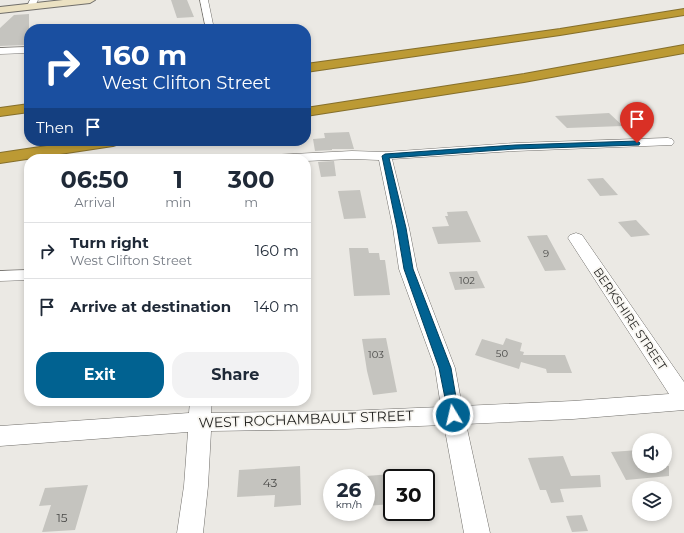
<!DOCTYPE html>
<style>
:root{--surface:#fff;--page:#f2f2f3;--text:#1f2937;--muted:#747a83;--line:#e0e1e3;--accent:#016291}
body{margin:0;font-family:Montserrat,sans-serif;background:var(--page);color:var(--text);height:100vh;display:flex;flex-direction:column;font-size:15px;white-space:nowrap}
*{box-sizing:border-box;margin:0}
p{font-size:13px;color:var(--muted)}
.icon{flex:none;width:22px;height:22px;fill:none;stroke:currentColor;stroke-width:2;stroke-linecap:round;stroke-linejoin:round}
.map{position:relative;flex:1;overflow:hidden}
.panel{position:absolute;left:24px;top:154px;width:287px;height:252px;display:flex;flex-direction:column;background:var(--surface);border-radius:16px;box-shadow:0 2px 6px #0003}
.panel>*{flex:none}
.top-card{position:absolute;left:24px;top:24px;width:287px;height:122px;border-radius:16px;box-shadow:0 2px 6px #0003;background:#1a4fa0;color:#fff;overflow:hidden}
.fabs{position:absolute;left:632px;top:433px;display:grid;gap:8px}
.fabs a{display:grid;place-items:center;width:40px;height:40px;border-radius:50%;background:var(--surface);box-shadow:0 2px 6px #0003;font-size:20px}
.speed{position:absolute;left:323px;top:469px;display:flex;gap:8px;font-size:20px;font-weight:700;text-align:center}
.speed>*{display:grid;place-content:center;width:52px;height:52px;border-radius:50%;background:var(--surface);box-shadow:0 2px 6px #0003;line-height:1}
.speed small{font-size:10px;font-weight:400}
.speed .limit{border:2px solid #111;border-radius:6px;background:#fff;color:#111}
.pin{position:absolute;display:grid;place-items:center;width:34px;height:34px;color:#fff;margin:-41px -17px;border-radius:50% 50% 50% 0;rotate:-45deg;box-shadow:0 0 4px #0007}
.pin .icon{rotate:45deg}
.me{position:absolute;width:44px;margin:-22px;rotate:351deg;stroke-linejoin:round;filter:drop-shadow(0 0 3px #0008)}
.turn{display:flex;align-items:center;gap:14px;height:84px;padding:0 12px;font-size:18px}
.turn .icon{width:52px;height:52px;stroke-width:2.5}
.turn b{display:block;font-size:28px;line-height:34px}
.then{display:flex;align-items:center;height:38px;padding:0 12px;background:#0003;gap:8px;font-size:15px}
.eta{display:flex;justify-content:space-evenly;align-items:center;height:68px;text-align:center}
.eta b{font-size:24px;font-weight:700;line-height:28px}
.button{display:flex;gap:8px;margin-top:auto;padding:8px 12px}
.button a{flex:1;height:46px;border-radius:16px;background:var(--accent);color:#fff;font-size:16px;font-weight:700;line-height:46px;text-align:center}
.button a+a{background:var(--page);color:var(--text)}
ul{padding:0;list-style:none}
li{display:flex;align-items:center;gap:12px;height:56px;padding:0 12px;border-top:1px solid var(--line)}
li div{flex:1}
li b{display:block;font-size:15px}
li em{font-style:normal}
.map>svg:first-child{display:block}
</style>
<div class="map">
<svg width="684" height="533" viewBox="0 0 684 533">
<rect width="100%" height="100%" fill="#ebe9e4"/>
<path fill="#c5c4bf" d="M 171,0 L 187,0 L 194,17 L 177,18 Z
M 29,14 L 29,41 L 25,45 L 0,46 L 0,28 L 14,15 Z
M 609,113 L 623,126 L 567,128 L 555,116 Z
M 349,132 L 354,149 L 332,149 L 332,150 L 315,151 L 313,139 L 325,138 L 324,133 Z
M 334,161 L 336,176 L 321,177 L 318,162 Z
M 603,178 L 618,195 L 600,196 L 587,179 Z
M 360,190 L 366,218 L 344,219 L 338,191 Z
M 467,211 L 481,242 L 438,244 L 432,227 L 449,226 L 445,216 L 448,216 L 447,212 Z
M 636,220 L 650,235 L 631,237 L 618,222 Z
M 547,235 L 566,270 L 545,271 L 527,236 Z
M 349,248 L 368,248 L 369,253 L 379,253 L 380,260 L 385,260 L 390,295 L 354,296 Z
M 477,271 L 485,288 L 455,290 L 449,272 Z
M 386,338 L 397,392 L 373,395 L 367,371 L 362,339 Z
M 506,338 L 522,343 L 520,351 L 524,352 L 523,355 L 565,355 L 572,373 L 547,373 L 546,369 L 521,362 L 519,369 L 475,355 L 482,339 L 503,345 Z
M 639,450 L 639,466 L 669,466 L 669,476 L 626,480 L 611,452 Z
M 563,456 L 571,476 L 600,475 L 601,487 L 560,489 L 564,502 L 551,503 L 546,490 L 540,490 L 528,458 Z
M 300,466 L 301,505 L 274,507 L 275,495 L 237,497 L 239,470 Z
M 392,474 L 392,504 L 366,506 L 366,476 Z
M 88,485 L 75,530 L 42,532 L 51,505 L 39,506 L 45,488 Z
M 582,515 L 588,531 L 572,532 L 566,516 Z"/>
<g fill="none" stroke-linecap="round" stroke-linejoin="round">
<g stroke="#716f6b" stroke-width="1">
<path id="street" d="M 30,0 L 38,0 L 34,8 L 28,8 L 27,6 Z
M 200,0 L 208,0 L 214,29 L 206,29 Z
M 29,47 L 29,53 L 0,54 L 0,48 Z
M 668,138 L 672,139 L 674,142 L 672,145 L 515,151 L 392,159 L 409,228 L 417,269 L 455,368 L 462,406 L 573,401 L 669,394 L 568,238 L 570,235 L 576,233 L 582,235 L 684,382 L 684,410 L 573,419 L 466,424 L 490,533 L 464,533 L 444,425 L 345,429 L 211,431 L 208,486 L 203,533 L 177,533 L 184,486 L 188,432 L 0,446 L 0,426 L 189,413 L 190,401 L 212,401 L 211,413 L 345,411 L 441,407 L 435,368 L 399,269 L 393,228 L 379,160 L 352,159 L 306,161 L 306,159 L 250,159 L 252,156 L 352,151 L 385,152 L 515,143 Z
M 29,270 L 29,280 L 0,281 L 0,271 Z"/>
</g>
<g stroke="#716f6b" stroke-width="2">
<path id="secondary" d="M 63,0 L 95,0 L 90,3 L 0,13 L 0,7 Z"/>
</g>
<g stroke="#856f2c" stroke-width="2">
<path id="highway" d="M 684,9 L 684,15 L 560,35 L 306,72 L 306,64 L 560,29 Z
M 684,45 L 684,53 L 524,82 L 306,116 L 306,108 L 524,74 Z
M 29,104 L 29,112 L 0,116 L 0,108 Z
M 80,141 L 121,141 L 119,144 L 113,146 L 0,163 L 0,153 Z"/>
</g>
<use href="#street" fill="#fff" fill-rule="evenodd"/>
<use href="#secondary" fill="#ebe1c2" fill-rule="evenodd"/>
<use href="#highway" fill="#bc9a34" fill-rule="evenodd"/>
</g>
<path fill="#016291" stroke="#01405e" d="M 637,141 L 640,143 L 639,145 L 515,149 L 389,158 L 406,228 L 413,269 L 451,368 L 459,415 L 457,418 L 453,420 L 449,418 L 439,368 L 404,269 L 397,228 L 382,156 L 385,154 L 515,145 Z"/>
<g text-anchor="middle" stroke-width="3.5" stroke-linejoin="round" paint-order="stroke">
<g font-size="10" fill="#484846">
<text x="546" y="257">9</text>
<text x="467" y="284">102</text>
<text x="502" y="357">50</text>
<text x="376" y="358">103</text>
</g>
<g font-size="12" fill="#1f1f1d" stroke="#f8f6f1">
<text transform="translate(630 319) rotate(56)" y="4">BERKSHIRE STREET</text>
</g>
<g font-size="12" fill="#484846">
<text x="270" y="487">43</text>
<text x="62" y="522">15</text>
</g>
<g font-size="14" fill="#1f1f1d" stroke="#f8f6f1">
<text transform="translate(306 419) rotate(-2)" y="5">WEST ROCHAMBAULT STREET</text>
</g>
</g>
</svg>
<div class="fabs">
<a><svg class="icon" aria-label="sound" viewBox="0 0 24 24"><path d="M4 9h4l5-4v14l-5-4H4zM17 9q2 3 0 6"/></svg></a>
<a><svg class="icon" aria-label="layers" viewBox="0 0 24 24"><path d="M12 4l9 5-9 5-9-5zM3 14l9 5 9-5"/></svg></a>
</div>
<div class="speed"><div>26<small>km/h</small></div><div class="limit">30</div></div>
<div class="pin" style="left:637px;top:143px;background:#d93025"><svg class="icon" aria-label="arrive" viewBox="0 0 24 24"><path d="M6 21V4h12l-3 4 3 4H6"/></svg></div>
<svg class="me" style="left:453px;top:415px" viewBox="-20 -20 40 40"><circle r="17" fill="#016291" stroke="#fff" stroke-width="3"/><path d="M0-11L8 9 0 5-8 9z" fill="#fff"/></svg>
<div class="top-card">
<div class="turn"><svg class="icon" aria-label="right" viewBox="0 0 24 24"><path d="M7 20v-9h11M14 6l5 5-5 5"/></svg><div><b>160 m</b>West Clifton Street</div></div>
<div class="then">Then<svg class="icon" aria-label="arrive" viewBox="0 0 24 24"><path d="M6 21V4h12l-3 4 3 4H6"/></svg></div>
</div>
<section class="panel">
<div class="eta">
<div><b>06:50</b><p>Arrival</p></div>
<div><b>1</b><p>min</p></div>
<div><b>300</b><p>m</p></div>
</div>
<ul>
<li><svg class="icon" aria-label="right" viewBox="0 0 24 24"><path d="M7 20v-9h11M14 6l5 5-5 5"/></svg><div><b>Turn right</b><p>West Clifton Street</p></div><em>160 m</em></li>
<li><svg class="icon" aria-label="arrive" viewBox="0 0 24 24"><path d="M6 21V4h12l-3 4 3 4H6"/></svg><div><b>Arrive at destination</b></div><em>140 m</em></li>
</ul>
<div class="button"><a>Exit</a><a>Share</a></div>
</section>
</div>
